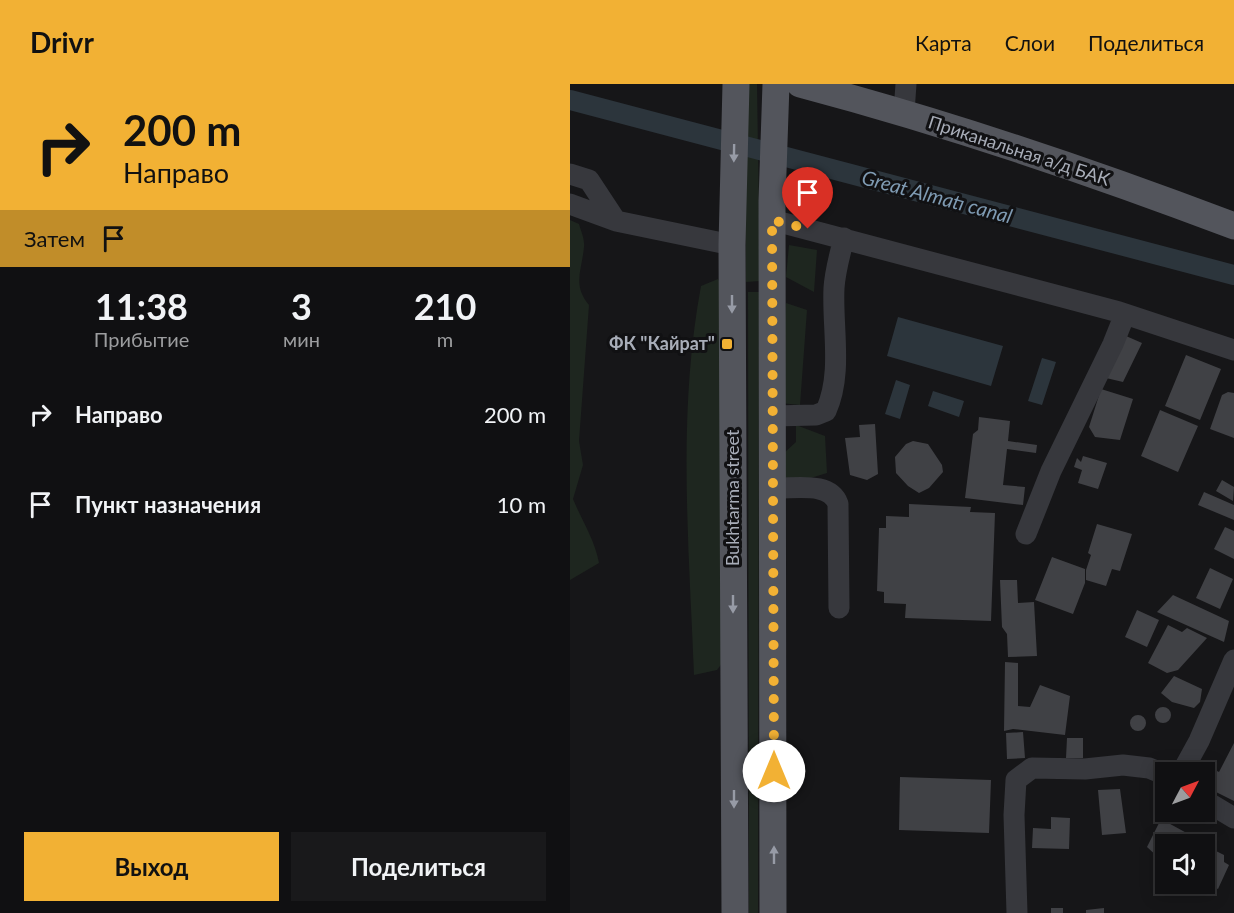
<!DOCTYPE html>
<html lang="ru">
<meta charset="utf-8">
<style>
:root{--surface:#101012;--page:#19191b;--text:#f1f3f6;--muted:#9c9d9f;--line:#303032;--accent:#f2b134}
body{margin:0;font-family:Lato,sans-serif;background:var(--page);color:var(--text);height:100vh;display:flex;flex-direction:column;font-size:22px;white-space:nowrap}
*{box-sizing:border-box;margin:0}
p{font-size:20px;color:var(--muted)}
.icon{flex:none;width:33px;height:33px;fill:none;stroke:currentColor;stroke-width:2;stroke-linecap:round;stroke-linejoin:round}
.map{position:relative;flex:1;overflow:hidden}
.sheet{display:flex;flex-direction:column;background:var(--surface);width:570px}
.sheet>*{flex:none}
.guide{background:#f2b134;color:#111;overflow:hidden}
.needle{width:39px;rotate:49deg}
.buttons{position:absolute;left:585px;top:678px;display:grid;gap:12px}
.buttons a{display:grid;place-items:center;width:60px;height:60px;border-radius:0px;background:var(--surface);box-shadow:0 3px 15px #0003,0 0 0 2px var(--line);font-size:30px}
.pin{position:absolute;display:grid;place-items:center;width:51px;height:51px;color:#fff;margin:-62px -26px;border-radius:50% 50% 50% 0;rotate:-45deg;box-shadow:0 0 6px #0007}
.pin .icon{rotate:45deg}
.me{position:absolute;width:66px;margin:-33px;rotate:0deg;stroke-linejoin:round;filter:drop-shadow(0 0 4px #0008)}
.turn{display:flex;align-items:center;gap:21px;height:126px;padding:0 24px;font-size:27px}
.turn .icon{width:78px;height:78px;stroke-width:2.5}
.turn b{display:block;font-size:42px;line-height:51px}
.then{display:flex;align-items:center;height:57px;padding:0 24px;background:#0003;gap:12px;font-size:22px}
.eta{display:flex;justify-content:space-evenly;align-items:center;height:102px;text-align:center}
.eta b{font-size:36px;font-weight:700;line-height:42px}
.action{display:flex;gap:12px;margin-top:auto;padding:12px 24px}
.action a{flex:1;height:69px;border-radius:0px;background:var(--accent);color:#111;font-size:24px;font-weight:700;line-height:69px;text-align:center}
.action a+a{background:var(--page);color:var(--text)}
ul{padding:0;list-style:none}
li{display:flex;align-items:center;gap:18px;height:90px;padding:0 24px}
li div{flex:1}
li b{display:block;font-size:22px}
li em{font-style:normal}
header{display:flex;align-items:center;gap:36px;box-sizing:border-box;height:84px;padding:0 30px;background:var(--accent);color:#111}
header strong{font-size:28px}
nav{display:flex;gap:33px;margin-inline-start:auto;font-size:21px}
main{display:flex;flex:1;min-height:0}
.map>svg:first-child{display:block}
</style>
<header>
<strong>Drivr</strong>
<nav><a>Карта</a><a>Слои</a><a>Поделиться</a></nav>
</header>
<main>
<section class="sheet">
<div class="guide">
<div class="turn"><svg class="icon" aria-label="right" viewBox="0 0 24 24"><path d="M7 20v-9h11M14 6l5 5-5 5"/></svg><div><b>200 m</b>Направо</div></div>
<div class="then">Затем<svg class="icon" aria-label="arrive" viewBox="0 0 24 24"><path d="M6 21V4h12l-3 4 3 4H6"/></svg></div>
</div>
<div class="eta">
<div><b>11:38</b><p>Прибытие</p></div>
<div><b>3</b><p>мин</p></div>
<div><b>210</b><p>m</p></div>
</div>
<ul>
<li><svg class="icon" aria-label="right" viewBox="0 0 24 24"><path d="M7 20v-9h11M14 6l5 5-5 5"/></svg><div><b>Направо</b></div><em>200 m</em></li>
<li><svg class="icon" aria-label="arrive" viewBox="0 0 24 24"><path d="M6 21V4h12l-3 4 3 4H6"/></svg><div><b>Пункт назначения</b></div><em>10 m</em></li>
</ul>
<div class="action"><a>Выход</a><a>Поделиться</a></div>
</section>
<div class="map">
<svg width="664" height="829" viewBox="0 0 664 829">
<rect width="100%" height="100%" fill="#161618"/>
<path fill="#1e261f" d="M 174,0 L 187,0 L 190,197 L 176,198 Z
M 0,136 L 9,140 C 11,147 15,156 14,163 C 12,186 2,201 19,221 L 9,357 L 13,381 L 3,415 C 12,437 25,456 29,479 L 0,496 Z
M 219,161 L 247,166 L 244,208 L 216,193 Z
M 148,195 L 157,213 L 159,570 L 147,586 L 124,591 C 119,461 107,331 131,202 Z
M 178,208 L 189,208 L 188,829 L 179,829 Z
M 216,219 L 237,226 L 230,321 L 210,319 Z
M 226,341 L 255,352 L 257,389 L 234,396 L 212,397 L 214,369 L 226,358 Z"/>
<path fill="#2c353c" d="M 328,233 L 433,262 L 421,302 L 317,272 Z
M 472,274 L 486,278 L 472,321 L 458,317 Z
M 326,296 L 340,301 L 330,335 L 315,330 Z
M 363,307 L 394,317 L 389,333 L 358,322 Z"/>
<g fill="none" stroke-linecap="round" stroke-linejoin="round">
<path stroke="#2c353c" stroke-width="20" d="M 0,16 L 664,191"/>
</g>
<path fill="#404145" d="M 556,252 L 572,259 L 553,298 L 536,294 Z
M 616,271 L 651,285 L 630,336 L 595,322 Z
M 531,305 L 563,315 L 550,356 L 525,353 L 519,343 Z
M 658,308 L 664,309 L 664,354 L 640,345 L 652,311 Z
M 590,326 L 628,342 L 608,388 L 571,372 Z
M 409,333 L 440,337 L 438,357 L 467,361 L 466,369 L 437,365 L 433,401 L 455,403 L 453,421 L 395,414 L 403,350 L 408,346 Z
M 305,340 L 308,390 L 297,396 L 280,391 L 275,354 L 290,353 L 289,341 Z
M 343,357 L 358,360 L 372,381 L 373,388 L 359,404 L 349,409 L 338,402 L 326,389 L 325,373 L 336,360 Z
M 513,372 L 537,379 L 528,405 L 508,399 L 512,386 L 504,383 L 507,374 L 511,378 Z
M 652,396 L 664,403 L 663,417 L 646,407 Z
M 634,408 L 664,421 L 664,436 L 628,421 Z
M 339,420 L 401,423 L 400,428 L 425,429 L 421,537 L 335,534 L 336,520 L 314,519 L 314,508 L 307,507 L 309,444 L 316,444 L 316,432 L 339,433 Z
M 527,440 L 562,450 L 550,487 L 542,485 L 536,502 L 516,496 L 516,486 L 521,471 L 518,469 Z
M 655,443 L 664,447 L 664,475 L 644,465 Z
M 482,473 L 515,485 L 515,499 L 503,530 L 465,516 Z
M 640,484 L 663,495 L 650,525 L 626,514 Z
M 430,496 L 447,496 L 448,519 L 464,518 L 467,572 L 438,573 L 437,550 L 432,543 Z
M 603,511 L 659,537 L 654,558 L 587,528 Z
M 567,526 L 589,536 L 577,563 L 555,553 Z
M 598,541 L 612,548 L 617,544 L 637,554 L 608,586 L 597,589 L 578,579 Z
M 435,578 L 448,579 L 448,622 L 460,623 L 470,601 L 500,612 L 495,651 L 443,645 L 434,647 Z
M 604,592 L 632,605 L 630,618 L 624,624 L 602,618 L 591,609 Z
M585 631a8 8 0 1 1 16 0a8 8 0 1 1-16 0Z
M560 639a8 8 0 1 1 16 0a8 8 0 1 1-16 0Z
M 453,648 L 455,674 L 437,675 L 436,649 Z
M 497,654 L 513,654 L 513,674 L 496,674 Z
M 664,659 L 664,717 L 634,702 L 641,684 L 649,688 Z
M 330,693 L 421,696 L 419,749 L 329,746 Z
M 550,705 L 556,749 L 532,751 L 528,706 Z
M 481,733 L 500,734 L 499,765 L 462,764 L 463,744 L 481,745 Z
M 591,735 L 624,753 L 620,760 L 596,760 L 596,777 L 590,775 L 577,763 Z
M 634,761 L 654,771 L 654,778 L 659,781 L 648,805 L 634,798 Z
M 481,824 L 493,824 L 493,829 L 481,829 Z
M 534,824 L 534,829 L 516,829 L 516,826 Z"/>
<g fill="none" stroke-linecap="round" stroke-linejoin="round">
<path stroke="#37383d" stroke-width="21" d="M 334,28 L 336,0
M 0,90 L 19,96 L 46,137 L 162,161
M 0,120 L 46,137
M 202,136 L 549,228 L 664,266
M 203,332 L 246,331 L 256,327 C 273,289 262,244 264,204 C 265,187 270,170 274,154
M 204,404 C 225,405 260,397 268,420 L 269,524
M 456,450 L 481,387 L 543,260 L 555,230
M 612,688 L 629,657 L 664,576
M 634,716 L 664,734
M 447,829 L 444,731 L 446,696 L 462,684 L 515,685 L 553,681 L 579,684 L 596,691"/>
<path stroke="#53555c" stroke-width="27" d="M 230,0 C 377,39 522,88 664,142
M 165,829 L 162,161 L 166,0
M 203,829 L 202,117 L 206,0"/>
</g>
<defs><path id="oneway-solid" d="M-6-.8H1V-3.2L6.5 0L1 3.2V.8H-6Z" transform="scale(1.5)"/></defs>
<g fill="#979ba6">
<use href="#oneway-solid" transform="translate(164 69) rotate(91)"/>
<use href="#oneway-solid" transform="translate(162 220) rotate(90)"/>
<use href="#oneway-solid" transform="translate(163 520) rotate(90)"/>
<use href="#oneway-solid" transform="translate(164 715) rotate(90)"/>
<use href="#oneway-solid" transform="translate(204 771) rotate(-90)"/>
</g>
<g fill="none" stroke-linecap="round" stroke-linejoin="round">
<path stroke="#f2b134" stroke-width="10" stroke-dasharray="0 18" d="M 204,687 L 202,136 L 238,145"/>
</g>
<rect fill="#f2b134" stroke="#111113" stroke-width="2" x="151" y="254" width="12" height="12" rx="3"/>
<g text-anchor="middle" stroke-width="6" stroke-linejoin="round" paint-order="stroke">
<g font-size="18" fill="#a8adb8" stroke="#111113">
<text transform="translate(449 67) rotate(18)" y="6">Приканальная а/д БАК</text>
<text transform="translate(163 414) rotate(-90)" y="6">Bukhtarma street</text>
</g>
<g font-size="18" font-weight="bold" fill="#a8adb8" stroke="#111113" text-anchor="end">
<text x="145" y="266">ФК "Кайрат"</text>
</g>
<g font-size="20" font-style="italic" fill="#7f9bb3" stroke="#111113">
<text transform="translate(367 113) rotate(15)" y="7">Great Almatı canal</text>
</g>
</g>
</svg>
<div class="buttons">
<a><svg class="needle" viewBox="-14 -14 28 28"><path d="M0-13l5 13h-10z" fill="#e53935"/><path d="M0 13l5-13h-10z" fill="#9c9d9f"/></svg></a>
<a><svg class="icon" aria-label="sound" viewBox="0 0 24 24"><path d="M4 9h4l5-4v14l-5-4H4zM17 9q2 3 0 6"/></svg></a>
</div>
<div class="pin" style="left:238px;top:145px;background:#d93025"><svg class="icon" aria-label="arrive" viewBox="0 0 24 24"><path d="M6 21V4h12l-3 4 3 4H6"/></svg></div>
<svg class="me" style="left:204px;top:687px" viewBox="-20 -20 40 40"><circle r="19" fill="#fff"/><path d="M0-13L10 11 0 6-10 11z" fill="#f2b134"/></svg>
</div>
</main>
